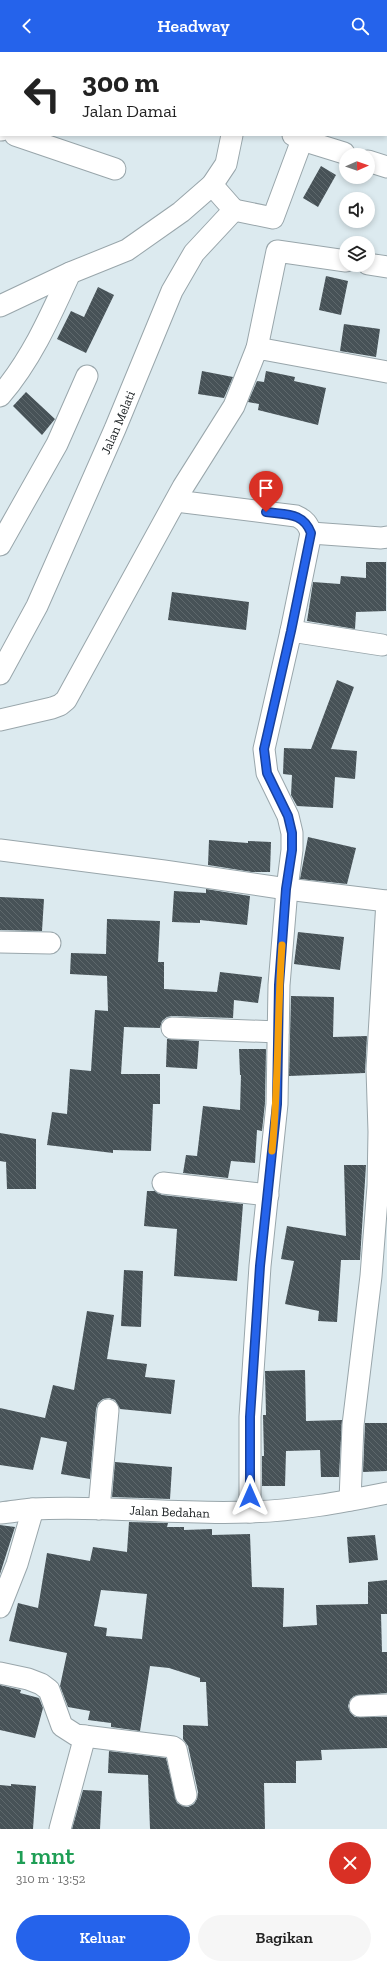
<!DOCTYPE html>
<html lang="id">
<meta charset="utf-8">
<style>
:root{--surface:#fff;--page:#f6f6f6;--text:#222;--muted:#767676;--accent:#2563eb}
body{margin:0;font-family:"Zilla Slab",serif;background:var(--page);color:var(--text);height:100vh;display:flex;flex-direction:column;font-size:15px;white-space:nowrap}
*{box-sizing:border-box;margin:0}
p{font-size:13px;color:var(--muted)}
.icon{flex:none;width:22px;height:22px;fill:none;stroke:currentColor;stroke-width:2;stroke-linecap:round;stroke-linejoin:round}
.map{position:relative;height:1777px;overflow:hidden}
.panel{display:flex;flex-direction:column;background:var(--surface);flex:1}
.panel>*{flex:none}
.hud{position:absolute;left:0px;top:0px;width:387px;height:84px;box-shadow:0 2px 6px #0003;background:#fff;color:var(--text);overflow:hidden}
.needle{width:26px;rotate:88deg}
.buttons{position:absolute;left:339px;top:96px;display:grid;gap:8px}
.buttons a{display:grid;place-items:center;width:36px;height:36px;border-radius:50%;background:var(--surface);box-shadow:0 2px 6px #0003;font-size:20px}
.pin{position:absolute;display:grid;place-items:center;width:34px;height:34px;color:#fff;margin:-41px -17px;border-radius:50% 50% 50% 0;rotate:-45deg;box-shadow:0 0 4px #0007}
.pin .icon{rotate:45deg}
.me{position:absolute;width:44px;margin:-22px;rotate:0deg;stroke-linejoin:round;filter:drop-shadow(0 0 3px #0008)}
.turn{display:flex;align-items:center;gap:14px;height:84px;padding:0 16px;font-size:18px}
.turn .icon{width:52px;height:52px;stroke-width:2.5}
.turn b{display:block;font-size:28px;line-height:34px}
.round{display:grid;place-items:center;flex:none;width:42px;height:42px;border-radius:21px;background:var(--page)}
.overview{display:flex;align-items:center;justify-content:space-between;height:68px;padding:0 16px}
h1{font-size:24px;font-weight:600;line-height:30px;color:#1e9e55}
.action{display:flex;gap:8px;margin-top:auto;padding:8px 16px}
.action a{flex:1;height:46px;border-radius:24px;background:var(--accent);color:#fff;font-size:16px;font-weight:600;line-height:46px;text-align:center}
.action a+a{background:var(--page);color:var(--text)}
header{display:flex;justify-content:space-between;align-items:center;height:52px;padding:0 16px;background:var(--accent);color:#fff;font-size:18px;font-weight:600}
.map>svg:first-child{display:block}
</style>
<header><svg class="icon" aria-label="back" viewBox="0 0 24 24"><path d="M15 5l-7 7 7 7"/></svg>Headway<svg class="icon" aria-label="search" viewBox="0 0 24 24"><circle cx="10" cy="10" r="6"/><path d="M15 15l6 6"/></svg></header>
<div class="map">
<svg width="387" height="1777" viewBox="0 0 387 1777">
<defs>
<pattern id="building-back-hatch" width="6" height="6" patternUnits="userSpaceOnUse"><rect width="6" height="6" fill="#475257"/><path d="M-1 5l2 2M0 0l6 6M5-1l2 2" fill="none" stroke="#5e686c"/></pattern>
</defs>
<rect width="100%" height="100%" fill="#dceaef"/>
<path fill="url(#building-back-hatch)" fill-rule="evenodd" d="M 321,114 L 336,123 L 318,155 L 303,146 Z
M 326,224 L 348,229 L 341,263 L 319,258 Z
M 98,235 L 114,243 L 86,301 L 57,287 L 71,259 L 84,265 Z
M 344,272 L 380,277 L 376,305 L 340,299 Z
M 202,319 L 233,325 L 224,346 L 198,342 Z
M 266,319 L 295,325 L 294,329 L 326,336 L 318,373 L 258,358 L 259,352 L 248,350 L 257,329 L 264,330 Z
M 26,340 L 55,367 L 42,383 L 13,354 Z
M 366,510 L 386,510 L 386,559 L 356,560 L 355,577 L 307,569 L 313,530 L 340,532 L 341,524 L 366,526 Z
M 172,540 L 249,550 L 246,578 L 168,568 Z
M 337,628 L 354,635 L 331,697 L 357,699 L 355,727 L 335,725 L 333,756 L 297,754 L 291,743 L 292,723 L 283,722 L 284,696 L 311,697 Z
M 308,785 L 356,796 L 347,832 L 300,827 Z
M 209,788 L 248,791 L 248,789 L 271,790 L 270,820 L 252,820 L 208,813 Z
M 206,837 L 250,844 L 247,873 L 200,868 L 200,871 L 172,870 L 174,839 L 206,841 Z
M 0,845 L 44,847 L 42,879 L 0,878 Z
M 107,867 L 160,869 L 158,910 L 164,910 L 164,937 L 217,940 L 220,920 L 262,925 L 258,951 L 234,948 L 233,966 L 172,964 L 167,965 L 162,969 L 160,976 L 124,975 L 121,1022 L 160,1022 L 160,1052 L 153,1052 L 151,1099 L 113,1098 L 113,1101 L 47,1093 L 52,1060 L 67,1062 L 70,1017 L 91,1019 L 95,958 L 108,959 L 107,924 L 70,922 L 71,901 L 106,902 Z
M 298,880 L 344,885 L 340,918 L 294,912 Z
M 291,944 L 334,945 L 333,985 L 367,984 L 365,1021 L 289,1024 Z
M 167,987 L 199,989 L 197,1017 L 166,1015 Z
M 239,997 L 266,997 L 265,1051 L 262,1079 L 257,1078 L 255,1111 L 231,1109 L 228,1126 L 183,1121 L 186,1103 L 197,1104 L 203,1054 L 240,1058 L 241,1023 L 240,1023 Z
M 0,1081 L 36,1087 L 36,1137 L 7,1137 L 6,1110 L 0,1109 Z
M 344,1113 L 366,1113 L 360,1208 L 341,1208 L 337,1270 L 318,1269 L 319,1259 L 285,1252 L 294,1209 L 281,1207 L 287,1174 L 346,1184 Z
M 147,1139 L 155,1139 L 162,1143 L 243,1152 L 237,1229 L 174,1224 L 177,1177 L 144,1174 Z
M 124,1218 L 143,1219 L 141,1275 L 121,1274 Z
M 87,1259 L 114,1263 L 107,1307 L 147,1312 L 145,1325 L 175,1328 L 171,1362 L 120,1357 L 115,1348 L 109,1346 L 103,1347 L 98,1351 L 96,1357 L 90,1427 L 61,1422 L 67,1390 L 41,1385 L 33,1418 L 0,1413 L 0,1356 L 45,1366 L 53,1333 L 74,1338 Z
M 305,1318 L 306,1369 L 342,1368 L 339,1425 L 321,1425 L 320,1398 L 286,1399 L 285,1434 L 262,1434 L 262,1404 L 264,1404 L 263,1363 L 266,1363 L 265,1319 Z
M 365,1371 L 387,1371 L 387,1419 L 363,1420 Z
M 115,1410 L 172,1415 L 170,1447 L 112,1445 Z
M 129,1470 L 168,1471 L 167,1475 L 184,1475 L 184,1478 L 212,1477 L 212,1483 L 250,1482 L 252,1535 L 284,1536 L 283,1575 L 317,1573 L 316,1553 L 368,1552 L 368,1530 L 387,1528 L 387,1562 L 381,1562 L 382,1600 L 387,1600 L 387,1641 L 354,1644 L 350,1648 L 348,1654 L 350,1660 L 355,1665 L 387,1665 L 387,1696 L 321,1698 L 322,1708 L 296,1709 L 296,1731 L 264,1731 L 265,1777 L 150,1777 L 148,1723 L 108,1721 L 109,1699 L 166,1706 L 177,1751 L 183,1754 L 188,1755 L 194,1752 L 197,1747 L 198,1740 L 188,1694 L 183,1687 L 183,1673 L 208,1674 L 206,1630 L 200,1630 L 200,1626 L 169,1616 L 150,1614 L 140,1679 L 111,1675 L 111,1671 L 88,1668 L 90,1659 L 68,1655 L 60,1634 L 67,1601 L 9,1589 L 18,1551 L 38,1556 L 47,1501 L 90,1509 L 93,1495 L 127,1500 ZM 101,1538 L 147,1542 L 142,1587 L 106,1584 L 107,1576 L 94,1574 Z
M 0,1473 L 15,1475 L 0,1522 Z
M 375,1483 L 378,1508 L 349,1511 L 347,1485 Z
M 0,1633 L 21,1638 L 20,1641 L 39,1646 L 43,1656 L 35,1686 L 0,1678 Z
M 11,1732 L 36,1734 L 33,1777 L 0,1777 L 0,1733 L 11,1734 Z
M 83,1738 L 102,1739 L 100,1777 L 72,1777 Z"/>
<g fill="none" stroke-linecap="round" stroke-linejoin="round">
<g stroke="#99a6ab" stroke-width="23">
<g id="street">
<path d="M 333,0 L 335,1"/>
<path d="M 187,1 L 188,0"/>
<path d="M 237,1 L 237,0"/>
<path d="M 386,19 L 387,18"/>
<path d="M 0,78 L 1,78"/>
<path d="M 15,83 L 115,117"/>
<path d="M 293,83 L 302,88 L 344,101"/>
<path d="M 368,109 L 387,115"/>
<path d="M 234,158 L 273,166 L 302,88"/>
<path d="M 368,212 L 387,215"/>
<path d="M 0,254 L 70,221 L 127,198 L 181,160 L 212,133 L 226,112 L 232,83"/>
<path d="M 257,296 L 277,199 L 346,209"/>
<path d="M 0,344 C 31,308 50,265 70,221"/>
<path d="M 176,449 L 296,464 C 305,468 308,472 311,481 L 291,579 L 264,697 L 267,721 L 288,764 L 292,781 L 292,798 L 287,837 L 279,933 L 277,1052 L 260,1214 L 250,1365 L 250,1460"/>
<path d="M 311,481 L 381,486 L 387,485"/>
<path d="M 0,493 L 57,392 L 87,324"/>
<path d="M 291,579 L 382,593"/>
<path id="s1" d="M 0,622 L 37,554 L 115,377 L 172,239 L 194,201 L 234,158 L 212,133"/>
<path d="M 0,668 L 52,656 L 60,653 L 66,648 L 183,435 L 234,354 L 257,296 L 387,320"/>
<path d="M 0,798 L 164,819 L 287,837 L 387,849"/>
<path d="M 0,890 L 50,891"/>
<path d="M 172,976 L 278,980"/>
<path d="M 163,1131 L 268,1143"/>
<path d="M 350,1448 L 353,1373 L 371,1224 L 378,1134 L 379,1080 L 377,1017 L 387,849"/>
<path d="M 99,1457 L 108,1358"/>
<path id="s2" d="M 0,1461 C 11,1460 22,1458 33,1457 C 105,1453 177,1463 249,1460 C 295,1459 342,1450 387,1441"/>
<path d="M 0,1555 L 17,1512 L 33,1457"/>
<path d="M 0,1621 L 28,1627 L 41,1632 L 49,1638 L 62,1674 L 76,1683 L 173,1695 L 176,1697 L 186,1743"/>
<path d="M 360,1654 L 387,1653"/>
<path d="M 60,1777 L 85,1684"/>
</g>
</g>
<use href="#street" stroke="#fff" stroke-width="21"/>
</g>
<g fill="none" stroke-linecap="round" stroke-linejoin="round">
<g stroke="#184099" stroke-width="10">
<path id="route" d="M 250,1444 L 250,1365 L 260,1214 L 277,1052 L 279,933 L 286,837 L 292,798 L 292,781 L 288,764 L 267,721 L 264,697 L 291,579 L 311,481 C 303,460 286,463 266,460"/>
</g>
<use href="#route" stroke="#2563eb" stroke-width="7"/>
<path stroke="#f59e0b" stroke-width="7" d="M 272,1099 C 279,1031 277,962 282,893"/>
</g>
<g text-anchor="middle" stroke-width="4" stroke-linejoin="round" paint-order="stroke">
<g font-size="13" fill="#202527" stroke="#e9f7fd">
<text dy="5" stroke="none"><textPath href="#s1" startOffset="278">Jalan Melati</textPath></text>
<text dy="5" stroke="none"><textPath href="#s2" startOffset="170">Jalan Bedahan</textPath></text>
</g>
</g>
</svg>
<div class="buttons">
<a><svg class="needle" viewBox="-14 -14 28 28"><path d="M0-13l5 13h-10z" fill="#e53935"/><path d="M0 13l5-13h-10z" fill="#767676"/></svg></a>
<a><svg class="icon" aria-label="sound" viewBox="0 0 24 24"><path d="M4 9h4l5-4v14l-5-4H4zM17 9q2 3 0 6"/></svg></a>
<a><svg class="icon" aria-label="layers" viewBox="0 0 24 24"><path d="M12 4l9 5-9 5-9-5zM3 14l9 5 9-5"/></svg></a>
</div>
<div class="pin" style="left:266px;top:460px;background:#d93025"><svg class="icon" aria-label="arrive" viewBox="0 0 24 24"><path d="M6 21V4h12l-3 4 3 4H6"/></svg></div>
<svg class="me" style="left:250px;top:1444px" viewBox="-20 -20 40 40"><path d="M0-17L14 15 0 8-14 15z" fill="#2563eb" stroke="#fff" stroke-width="4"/></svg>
<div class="hud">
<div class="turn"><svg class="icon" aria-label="left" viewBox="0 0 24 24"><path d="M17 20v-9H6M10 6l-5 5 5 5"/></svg><div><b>300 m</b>Jalan Damai</div></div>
</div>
</div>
<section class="panel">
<div class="overview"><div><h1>1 mnt</h1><p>310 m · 13:52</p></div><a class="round" style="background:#d93025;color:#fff"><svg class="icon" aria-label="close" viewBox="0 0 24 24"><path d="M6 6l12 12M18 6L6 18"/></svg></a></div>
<div class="action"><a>Keluar</a><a>Bagikan</a></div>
</section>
